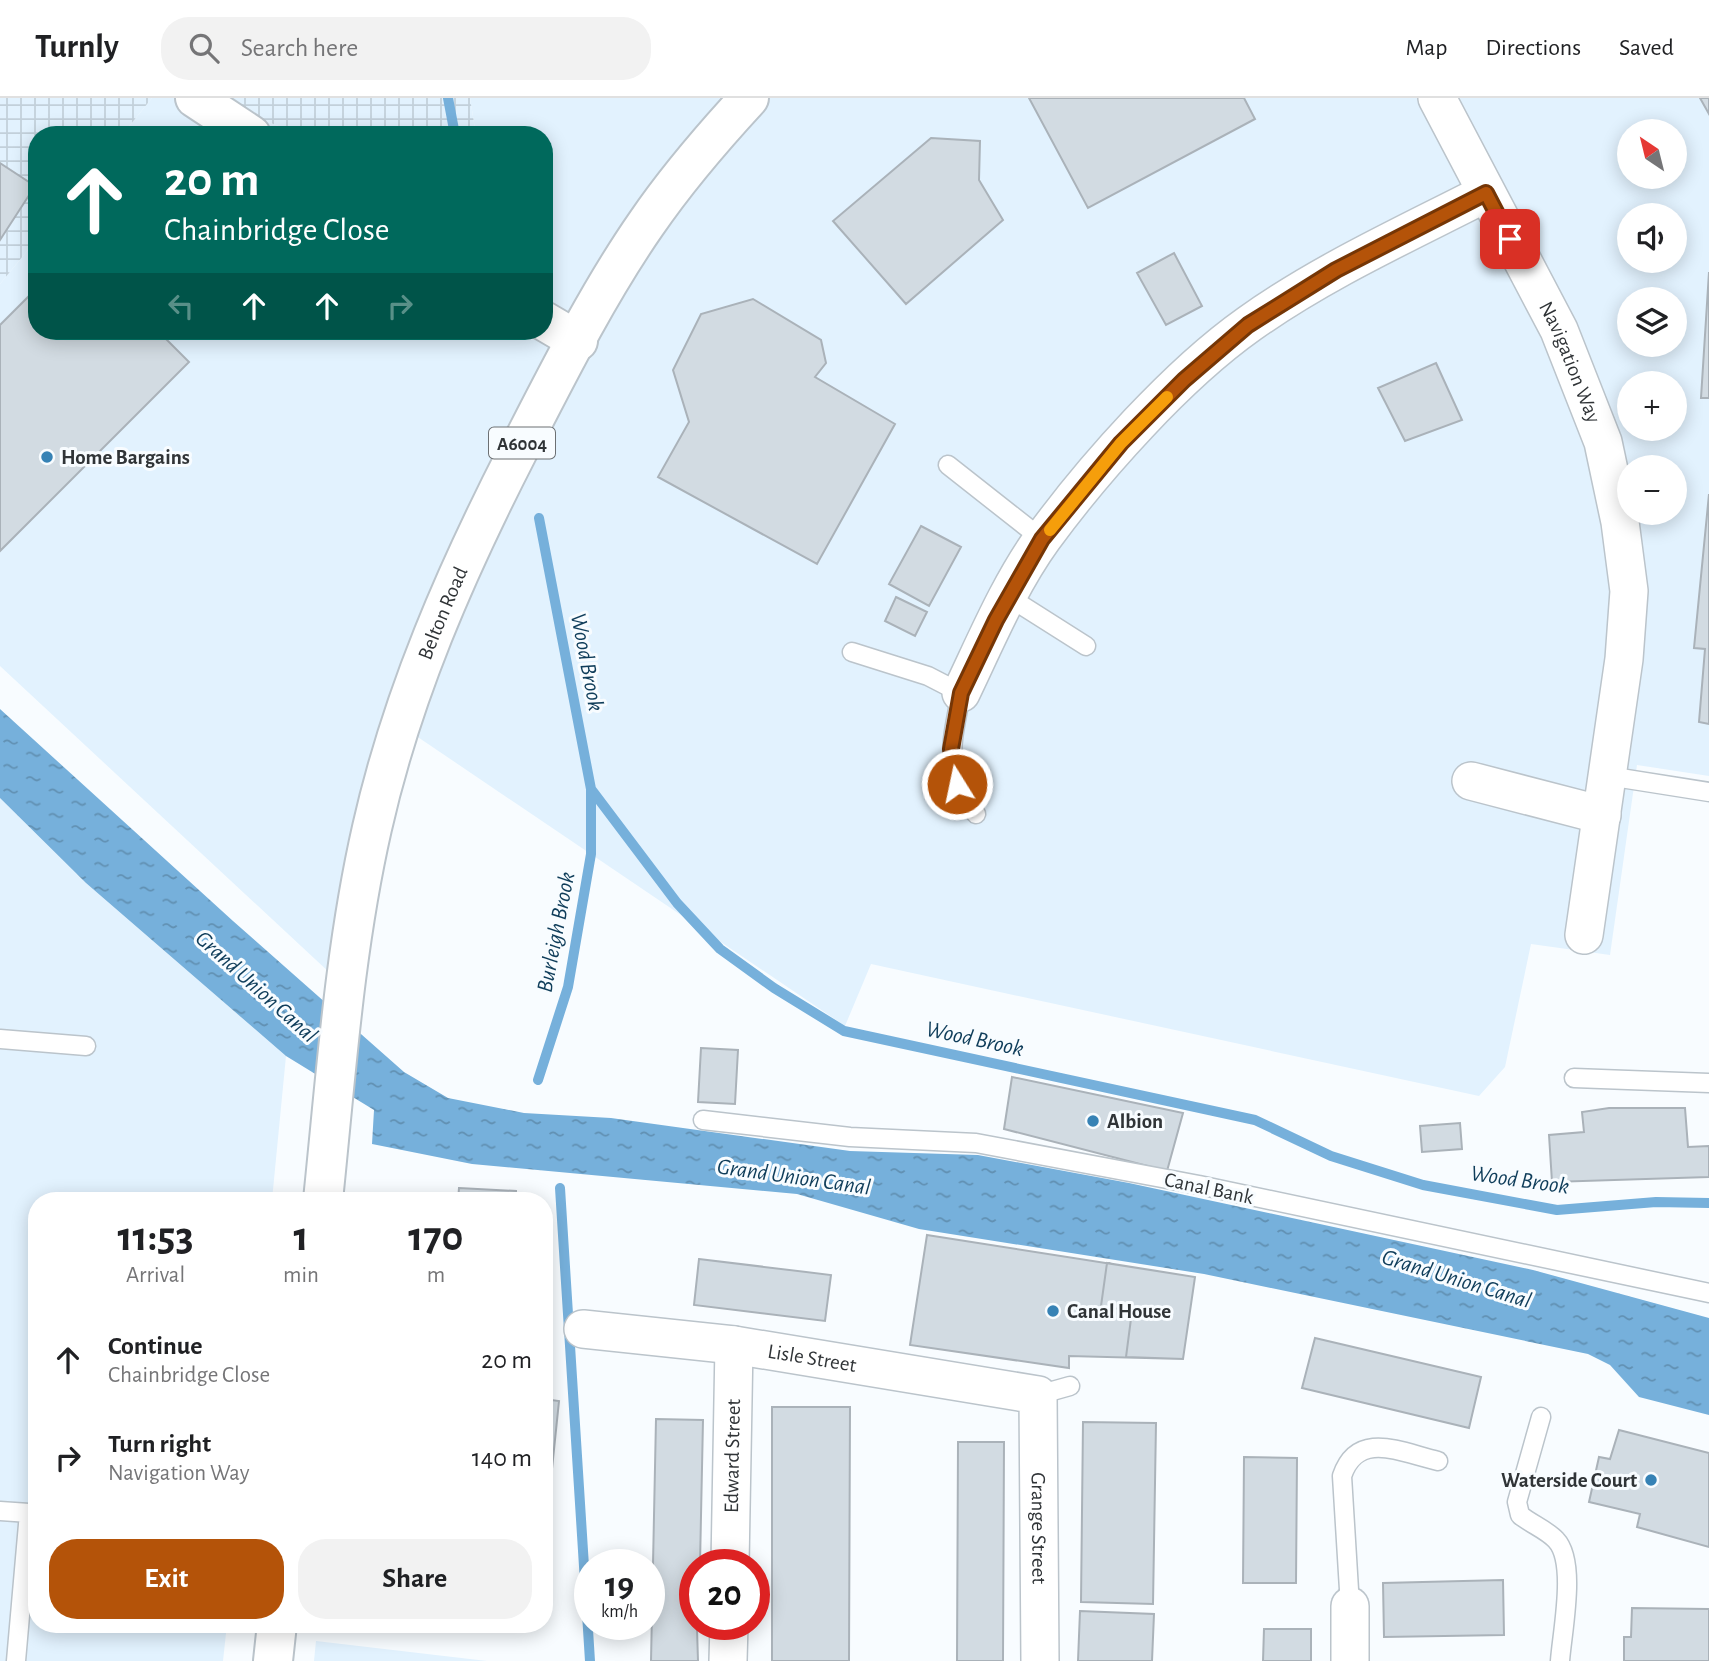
<!DOCTYPE html>
<meta charset="utf-8">
<style>
:root{--surface:#fff;--page:#f2f2f2;--text:#202124;--muted:#757577;--line:#e0e0e0;--accent:#b45309}
body{margin:0;font-family:"Alegreya Sans",sans-serif;background:var(--page);color:var(--text);height:100vh;display:flex;flex-direction:column;font-size:26px;white-space:nowrap}
*{box-sizing:border-box;margin:0}
p{font-size:23px;color:var(--muted)}
.icon{flex:none;width:38px;height:38px;fill:none;stroke:currentColor;stroke-width:2;stroke-linecap:round;stroke-linejoin:round}
.map{position:relative;flex:1;overflow:hidden}
.sheet{position:absolute;left:28px;top:1094px;width:525px;height:441px;display:flex;flex-direction:column;background:var(--surface);border-radius:28px;box-shadow:0 4px 18px #0003}
.sheet>*{flex:none}
.top-card{position:absolute;left:28px;top:28px;width:525px;height:214px;border-radius:28px;box-shadow:0 4px 18px #0003;background:#00695c;color:#fff;overflow:hidden}
.needle{width:46px;rotate:325deg}
.tools{position:absolute;left:1617px;top:21px;display:grid;gap:14px}
.tools a{display:grid;place-items:center;width:70px;height:70px;border-radius:50%;background:var(--surface);box-shadow:0 4px 18px #0003;font-size:35px}
.speed{position:absolute;left:574px;top:1451px;display:flex;gap:14px;font-size:35px;font-weight:700;text-align:center}
.speed>*{display:grid;place-content:center;width:91px;height:91px;border-radius:50%;background:var(--surface);box-shadow:0 4px 18px #0003;line-height:1}
.speed small{font-size:18px;font-weight:400}
.speed .limit{border:10px solid #d22;background:#fff;color:#111}
.pin{position:absolute;display:grid;place-items:center;width:60px;height:60px;color:#fff;margin:-30px;border-radius:14px;box-shadow:0 4px 10px #0006}
.me{position:absolute;width:77px;margin:-38px;rotate:350deg;stroke-linejoin:round;filter:drop-shadow(0 0 5px #0008)}
.turn{display:flex;align-items:center;gap:24px;height:147px;padding:0 21px;font-size:32px}
.turn .icon{width:91px;height:91px;stroke-width:2.5}
.turn b{display:block;font-size:49px;line-height:60px}
.lanes{display:flex;align-items:center;height:66px;padding:0 21px;background:#0003;justify-content:center;gap:35px;direction:ltr}
.lanes .off{opacity:.35}
.eta{display:flex;justify-content:space-evenly;align-items:center;height:119px;text-align:center}
.eta b{font-size:42px;font-weight:600;line-height:49px}
.cta{display:flex;gap:14px;margin-top:auto;padding:14px 21px}
.cta a{flex:1;height:80px;border-radius:28px;background:var(--accent);color:#fff;font-size:28px;font-weight:600;line-height:80px;text-align:center}
.cta a+a{background:var(--page);color:var(--text)}
ul{padding:0;list-style:none}
li{display:flex;align-items:center;gap:21px;height:98px;padding:0 21px}
li div{flex:1}
li b{display:block;font-size:26px}
li em{font-style:normal}
header{display:flex;align-items:center;gap:42px;box-sizing:border-box;height:98px;padding:0 35px;background:var(--surface);border-bottom:2px solid var(--line)}
header strong{font-size:33px}
nav{display:flex;gap:38px;margin-inline-start:auto;font-size:24px}
.search{width:490px;height:63px;background:var(--page);display:flex;align-items:center;gap:18px;box-sizing:border-box;padding:0 24px;border-radius:28px;color:var(--muted);font-size:26px}
.map>svg:first-child{display:block}
</style>
<header>
<strong>Turnly</strong>
<div class="search"><svg class="icon" aria-label="search" viewBox="0 0 24 24"><circle cx="10" cy="10" r="6"/><path d="M15 15l6 6"/></svg>Search here</div>
<nav><a>Map</a><a>Directions</a><a>Saved</a></nav>
</header>
<div class="map">
<svg width="1709" height="1563" viewBox="0 0 1709 1563">
<defs>
<pattern id="industrial-grid" width="8" height="8" patternUnits="userSpaceOnUse" patternTransform="scale(1.75)"><rect width="8" height="8" fill="#e2f2fe"/><path d="M0 4h8M4 0v8" fill="none" stroke="#c2d0da"/></pattern>
<pattern id="water-ripples" width="26" height="14" patternUnits="userSpaceOnUse" patternTransform="scale(1.75)"><rect width="26" height="14" fill="#76b0db"/><path d="M2 4q2-2 4 0t4 0M15 11q2-2 4 0t4 0" fill="none" stroke="#6190b2"/></pattern>
</defs>
<rect width="100%" height="100%" fill="#f8fcff"/>
<path fill="#e2f2fe" fill-rule="evenodd" d="M 152,0 L 210,0 L 300,37 L 122,37 Z
M 470,0 L 1709,0 L 1709,678 L 1637,667 L 1610,857 L 1531,846 L 1505,969 L 1479,998 L 871,866 L 845,928 L 400,627 L 345,889 L 0,568 L 0,186 L 37,141 L 37,233 L 544,233 L 544,37 L 476,37 ZM 1629,33 L 1675,33 L 1675,79 L 1629,79 ZM 1629,117 L 1675,117 L 1675,163 L 1629,163 ZM 1629,201 L 1675,201 L 1675,247 L 1629,247 ZM 1629,285 L 1675,285 L 1675,331 L 1629,331 ZM 1629,369 L 1675,369 L 1675,415 L 1629,415 Z
M 0,700 L 86,785 L 286,958 L 272,1102 L 37,1102 L 37,1526 L 227,1526 L 223,1563 L 0,1563 Z
M 316,1543 L 487,1563 L 314,1563 Z"/>
<path fill="url(#industrial-grid)" d="M 0,0 L 152,0 L 122,37 L 37,37 L 37,141 L 0,186 Z
M 210,0 L 470,0 L 476,37 L 300,37 Z"/>
<path fill="url(#water-ripples)" d="M 0,611 L 233,823 L 404,974 L 448,1000 L 524,1015 L 611,1020 L 850,1053 L 978,1057 L 1129,1085 L 1533,1172 L 1709,1220 L 1709,1317 L 1639,1299 L 1610,1267 L 1588,1256 L 1204,1176 L 919,1131 L 797,1096 L 472,1066 L 372,1046 L 374,1012 L 286,958 L 86,785 L 0,700 Z"/>
<g fill="none" stroke-linecap="round" stroke-linejoin="round">
<path stroke="#76b0db" stroke-width="10" d="M 448,0 L 455,37
M 539,420 L 591,691 L 677,805 L 720,851 L 774,890 L 844,933 L 1255,1022 L 1331,1058 L 1423,1087 L 1557,1112 L 1656,1104 L 1709,1105
M 538,982 L 568,889 L 591,756 L 591,691
M 560,1090 L 590,1563"/>
</g>
<path fill="#d2dbe2" stroke="#aab2b9" stroke-width="2" d="M 1029,0 L 1244,0 L 1255,21 L 1088,110 Z
M 1700,0 L 1709,0 L 1709,16 Z
M 931,40 L 980,43 L 979,82 L 1003,122 L 906,206 L 833,123 Z
M 0,65 L 35,88 L 0,142 Z
M 1174,155 L 1202,208 L 1166,227 L 1137,175 Z
M 1709,174 L 1709,300 L 1701,300 Z
M 37,190 L 37,233 L 158,233 L 189,264 L 0,453 L 0,227 Z
M 753,201 L 821,242 L 826,265 L 815,279 L 895,326 L 817,466 L 658,379 L 689,324 L 673,272 L 701,216 Z
M 1436,265 L 1462,322 L 1405,343 L 1378,290 Z
M 1709,396 L 1709,626 L 1699,624 L 1705,551 L 1694,550 Z
M 921,428 L 961,449 L 929,508 L 889,486 Z
M 896,499 L 927,514 L 915,538 L 885,523 Z
M 701,950 L 738,952 L 735,1006 L 698,1004 Z
M 1012,979 L 1183,1015 L 1167,1073 L 1004,1031 Z
M 1609,1010 L 1685,1010 L 1688,1049 L 1709,1048 L 1709,1079 L 1552,1084 L 1549,1037 L 1584,1034 L 1582,1014 Z
M 1460,1025 L 1462,1051 L 1422,1054 L 1420,1028 Z
M 459,1090 L 516,1093 L 516,1102 L 458,1102 Z
M 927,1137 L 1195,1179 L 1183,1261 L 1069,1258 L 1069,1270 L 910,1247 Z
M 699,1161 L 831,1177 L 825,1223 L 694,1207 Z
M 1107,1165 L 1195,1179 L 1183,1261 L 1126,1259 L 1132,1213 L 1101,1208 Z
M 1315,1240 L 1481,1279 L 1469,1330 L 1302,1290 Z
M 544,1301 L 559,1303 L 547,1419 L 544,1419 Z
M 772,1309 L 850,1309 L 849,1563 L 772,1563 Z
M 656,1321 L 703,1322 L 700,1466 L 695,1466 L 698,1563 L 651,1563 Z
M 1083,1324 L 1156,1325 L 1153,1506 L 1081,1504 Z
M 1619,1332 L 1709,1355 L 1709,1449 L 1637,1429 L 1640,1416 L 1589,1404 L 1599,1359 L 1610,1361 Z
M 958,1344 L 1004,1344 L 1003,1563 L 957,1563 Z
M 1244,1359 L 1297,1360 L 1296,1485 L 1243,1485 Z
M 1503,1482 L 1504,1537 L 1384,1539 L 1383,1485 Z
M 1632,1510 L 1709,1511 L 1709,1563 L 1624,1563 L 1624,1539 L 1631,1539 Z
M 1080,1513 L 1154,1516 L 1152,1563 L 1078,1563 Z
M 1264,1531 L 1311,1531 L 1311,1563 L 1263,1563 Z"/>
<g fill="none" stroke-linecap="round" stroke-linejoin="round">
<g stroke="#bbc4cb" stroke-width="21">
<path id="service" d="M 948,367 L 1042,441
M 1007,498 L 1086,548
M 852,554 L 928,578 L 961,595 C 951,651 943,666 976,716
M 1608,678 L 1709,694
M 0,941 L 86,948
M 1574,980 L 1709,985
M 703,1022 L 850,1039 L 976,1045 L 1199,1087 L 1709,1195
M 1038,1297 L 1070,1288
M 1541,1319 L 1517,1404 L 1520,1417 C 1531,1426 1547,1432 1556,1442 C 1577,1464 1562,1534 1560,1563
M 0,1413 L 29,1415 L 16,1563
M 1350,1508 L 1342,1378 C 1358,1331 1402,1355 1438,1363"/>
</g>
<g stroke="#bbc4cb" stroke-width="40">
<g id="minor">
<path id="s1" d="M 1437,0 L 1559,232 L 1603,344 L 1620,424 L 1629,493 L 1624,561 L 1584,837"/>
<path d="M 961,595 C 986,543 1009,487 1043,440 C 1095,369 1177,277 1249,226 C 1322,174 1406,136 1486,95"/>
<path d="M 1471,683 L 1602,717"/>
<path id="s2" d="M 583,1231 L 734,1247 L 1038,1297 L 1040,1563"/>
<path id="s3" d="M 730,1466 L 734,1247"/>
<path d="M 1350,1508 L 1350,1563"/>
<path d="M 728,1563 L 729,1526"/>
</g>
</g>
<g stroke="#bbc4cb" stroke-width="42">
<path id="tertiary" d="M 195,0 L 251,37
M 544,223 L 578,243"/>
</g>
<g stroke="#bbc4cb" stroke-width="42">
<g id="primary">
<path id="s4" d="M 323,1102 C 336,978 344,853 372,730 C 402,597 456,474 518,353 C 556,279 598,195 646,126 C 676,82 713,39 749,0"/>
<path d="M 273,1563 L 277,1526"/>
</g>
</g>
<use href="#service" stroke="#fff" stroke-width="18"/>
<use href="#minor" stroke="#fff" stroke-width="37"/>
<use href="#tertiary" stroke="#fff" stroke-width="38"/>
<use href="#primary" stroke="#fff" stroke-width="38"/>
</g>
<g fill="none" stroke-linecap="round" stroke-linejoin="round">
<g stroke="#753606" stroke-width="18">
<path id="route" d="M 957,686 L 951,651 L 961,595 L 996,522 L 1042,441 L 1121,345 L 1184,282 L 1248,227 L 1336,172 L 1486,95 L 1510,141"/>
</g>
<use href="#route" stroke="#b45309" stroke-width="12"/>
<path stroke="#f59e0b" stroke-width="12" d="M 1050,432 L 1121,345 L 1167,299"/>
</g>
<g fill="#3682b5" stroke="#f8fcff" stroke-width="2.5">
<circle cx="47" cy="359" r="7"/>
<circle cx="1093" cy="1023" r="7"/>
<circle cx="1053" cy="1213" r="7"/>
<circle cx="1651" cy="1382" r="7"/>
</g>
<g text-anchor="middle" stroke-width="6" stroke-linejoin="round" paint-order="stroke">
<rect fill="#f8fcff" stroke="#6c7073" stroke-width="2" x="489" y="329.5" width="66" height="31" rx="5"/>
<g font-size="19" font-weight="bold" fill="#303437">
<text x="522" y="352">A6004</text>
</g>
<g font-size="21" fill="#303437" stroke="#f8fcff">
<text dy="7" stroke="none"><textPath href="#s1" startOffset="296">Navigation Way</textPath></text>
<text dy="7" stroke="none"><textPath href="#s4" startOffset="602">Belton Road</textPath></text>
<text transform="translate(1209 1090) rotate(12)" y="7">Canal Bank</text>
<text dy="7" stroke="none"><textPath href="#s2" startOffset="231">Lisle Street</textPath></text>
<text dy="7" stroke="none"><textPath href="#s3" startOffset="108">Edward Street</textPath></text>
<text dy="7" stroke="none"><textPath href="#s2" startOffset="593">Grange Street</textPath></text>
</g>
<g font-size="21" font-weight="bold" fill="#303437" stroke="#f8fcff" text-anchor="start">
<text x="61" y="366">Home Bargains</text>
<text x="1107" y="1030">Albion</text>
<text x="1067" y="1220">Canal House</text>
<text x="1637" y="1389" text-anchor="end">Waterside Court</text>
</g>
<g font-size="23" font-style="italic" fill="#0f3d5a" stroke="#f8fcff">
<text transform="translate(588 564) rotate(79)" y="8">Wood Brook</text>
<text transform="translate(555 834) rotate(-79)" y="8">Burleigh Brook</text>
<text transform="translate(257 888) rotate(42)" y="8">Grand Union Canal</text>
<text transform="translate(975 940) rotate(12)" y="8">Wood Brook</text>
<text transform="translate(794 1078) rotate(8)" y="8">Grand Union Canal</text>
<text transform="translate(1520 1081) rotate(8)" y="8">Wood Brook</text>
<text transform="translate(1457 1180) rotate(17)" y="8">Grand Union Canal</text>
</g>
</g>
</svg>
<div class="tools">
<a><svg class="needle" viewBox="-14 -14 28 28"><path d="M0-13l5 13h-10z" fill="#e53935"/><path d="M0 13l5-13h-10z" fill="#757577"/></svg></a>
<a><svg class="icon" aria-label="sound" viewBox="0 0 24 24"><path d="M4 9h4l5-4v14l-5-4H4zM17 9q2 3 0 6"/></svg></a>
<a><svg class="icon" aria-label="layers" viewBox="0 0 24 24"><path d="M12 4l9 5-9 5-9-5zM3 14l9 5 9-5"/></svg></a>
<a>+</a>
<a>−</a>
</div>
<div class="speed"><div>19<small>km/h</small></div><div class="limit">20</div></div>
<div class="pin" style="left:1510px;top:141px;background:#d93025"><svg class="icon" aria-label="arrive" viewBox="0 0 24 24"><path d="M6 21V4h12l-3 4 3 4H6"/></svg></div>
<svg class="me" style="left:957px;top:686px" viewBox="-20 -20 40 40"><circle r="17" fill="#b45309" stroke="#fff" stroke-width="3"/><path d="M0-11L8 9 0 5-8 9z" fill="#fff"/></svg>
<div class="top-card">
<div class="turn"><svg class="icon" aria-label="ahead" viewBox="0 0 24 24"><path d="M12 20V5M6 11l6-6 6 6"/></svg><div><b>20 m</b>Chainbridge Close</div></div>
<div class="lanes"><svg class="icon off" aria-label="left" viewBox="0 0 24 24"><path d="M17 20v-9H6M10 6l-5 5 5 5"/></svg><svg class="icon" aria-label="ahead" viewBox="0 0 24 24"><path d="M12 20V5M6 11l6-6 6 6"/></svg><svg class="icon" aria-label="ahead" viewBox="0 0 24 24"><path d="M12 20V5M6 11l6-6 6 6"/></svg><svg class="icon off" aria-label="right" viewBox="0 0 24 24"><path d="M7 20v-9h11M14 6l5 5-5 5"/></svg></div>
</div>
<section class="sheet">
<div class="eta">
<div><b>11:53</b><p>Arrival</p></div>
<div><b>1</b><p>min</p></div>
<div><b>170</b><p>m</p></div>
</div>
<ul>
<li><svg class="icon" aria-label="ahead" viewBox="0 0 24 24"><path d="M12 20V5M6 11l6-6 6 6"/></svg><div><b>Continue</b><p>Chainbridge Close</p></div><em>20 m</em></li>
<li><svg class="icon" aria-label="right" viewBox="0 0 24 24"><path d="M7 20v-9h11M14 6l5 5-5 5"/></svg><div><b>Turn right</b><p>Navigation Way</p></div><em>140 m</em></li>
</ul>
<div class="cta"><a>Exit</a><a>Share</a></div>
</section>
</div>
